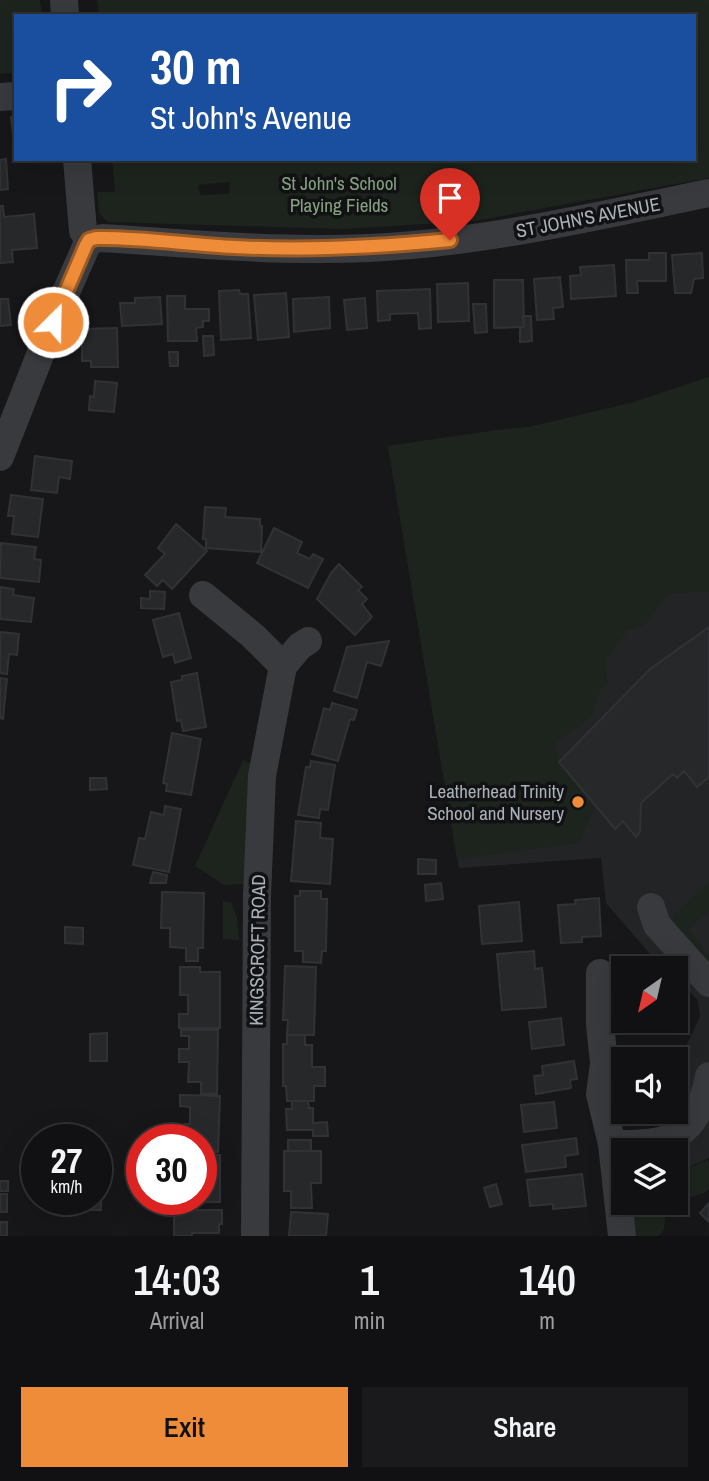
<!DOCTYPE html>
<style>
:root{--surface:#111113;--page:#1a1a1c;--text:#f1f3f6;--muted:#9c9da0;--line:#303133;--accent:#ef8c39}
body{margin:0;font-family:"Archivo Narrow",sans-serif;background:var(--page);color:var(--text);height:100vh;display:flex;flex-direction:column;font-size:26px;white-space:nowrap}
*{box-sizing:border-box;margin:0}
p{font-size:23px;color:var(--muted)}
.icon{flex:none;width:38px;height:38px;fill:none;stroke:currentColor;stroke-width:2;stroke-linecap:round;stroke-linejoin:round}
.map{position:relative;height:1236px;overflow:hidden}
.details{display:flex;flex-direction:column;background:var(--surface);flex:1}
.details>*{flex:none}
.hud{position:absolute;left:14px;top:14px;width:682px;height:147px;border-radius:0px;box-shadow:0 7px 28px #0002,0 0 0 2px var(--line);background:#1a4fa0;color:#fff;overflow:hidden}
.needle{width:46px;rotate:214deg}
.tools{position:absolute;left:611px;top:956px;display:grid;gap:14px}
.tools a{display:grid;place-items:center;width:77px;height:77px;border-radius:0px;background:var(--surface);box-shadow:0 7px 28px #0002,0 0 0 2px var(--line);font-size:35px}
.speed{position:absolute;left:21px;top:1124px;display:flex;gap:14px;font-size:35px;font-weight:700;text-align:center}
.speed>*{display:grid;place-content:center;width:91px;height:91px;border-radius:50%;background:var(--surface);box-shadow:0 7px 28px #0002,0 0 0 2px var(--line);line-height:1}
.speed small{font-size:18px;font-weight:400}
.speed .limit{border:10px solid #d22;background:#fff;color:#111}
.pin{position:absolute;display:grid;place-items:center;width:60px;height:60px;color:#fff;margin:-72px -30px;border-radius:50% 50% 50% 0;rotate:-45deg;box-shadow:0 0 7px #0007}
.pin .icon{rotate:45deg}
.me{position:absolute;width:77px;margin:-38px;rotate:23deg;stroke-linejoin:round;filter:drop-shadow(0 0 5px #0008)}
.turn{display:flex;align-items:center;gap:24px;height:147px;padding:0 21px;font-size:32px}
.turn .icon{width:91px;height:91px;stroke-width:2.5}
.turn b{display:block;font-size:49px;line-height:60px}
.eta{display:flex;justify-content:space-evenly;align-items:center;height:119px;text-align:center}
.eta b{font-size:42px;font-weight:600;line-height:49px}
.cta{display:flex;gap:14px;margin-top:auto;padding:14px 21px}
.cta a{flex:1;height:80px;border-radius:0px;background:var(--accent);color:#111;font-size:28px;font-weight:600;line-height:80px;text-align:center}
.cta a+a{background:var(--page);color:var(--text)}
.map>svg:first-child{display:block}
</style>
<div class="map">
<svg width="709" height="1236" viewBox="0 0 709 1236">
<rect width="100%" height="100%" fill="#171719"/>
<path fill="#232426" d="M 709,377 L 709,1158 L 676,1173 L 673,1124 L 678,1111 L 677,1083 L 680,1058 L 700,1017 L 698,1001 L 676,976 L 676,968 L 666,968 L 650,954 L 606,903 L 601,858 L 459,868 L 388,446 L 498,430 L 529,427 L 631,403 Z"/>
<path fill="#1d241d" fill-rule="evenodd" d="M 0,0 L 40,0 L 42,16 L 16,16 L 16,72 L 0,74 Z
M 97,0 L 709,0 L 709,178 L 474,221 L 343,229 L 108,222 L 99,213 L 97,192 L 115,192 L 112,159 L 695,159 L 695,16 L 99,16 ZM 230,182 L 229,194 L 200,195 L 198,185 Z
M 709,377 L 709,592 L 669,593 L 646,624 L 627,631 L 606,661 L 607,682 L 601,689 L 592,716 L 554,744 L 560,762 L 596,805 L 579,843 L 457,859 L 388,446 L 498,430 L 529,427 L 631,403 Z
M 243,760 L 255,765 L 246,884 L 224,885 L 195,866 Z
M 709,883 L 709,911 L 688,929 L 709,955 L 709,972 L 674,930 L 673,916 Z
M 223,901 L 231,902 L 237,917 L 239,940 L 223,939 Z
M 707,1160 L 709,1163 L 709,1189 L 704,1193 L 667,1205 L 664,1229 L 659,1236 L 634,1236 L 628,1202 L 676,1202 L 676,1173 Z"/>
<path fill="#27282a" stroke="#313235" stroke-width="2" d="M 16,116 L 16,153 L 15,153 L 11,117 Z
M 6,159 L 8,189 L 0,190 L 0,160 Z
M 0,206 L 3,206 L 4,217 L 34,214 L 37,248 L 12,250 L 13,262 L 0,263 Z
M 649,253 L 666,253 L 666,281 L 637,281 L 638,293 L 627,293 L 626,260 L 649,260 Z
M 702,253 L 703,278 L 694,279 L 691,293 L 675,293 L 672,255 Z
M 614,265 L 616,296 L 571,299 L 570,276 L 581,275 L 580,267 Z
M 560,277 L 563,307 L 553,308 L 554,319 L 537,320 L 534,279 Z
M 494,280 L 523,280 L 524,327 L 494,328 Z
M 468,283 L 469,321 L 438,322 L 437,284 Z
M 430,289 L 431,328 L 419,329 L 418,313 L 390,314 L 390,320 L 378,321 L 377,291 Z
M 239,290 L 240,294 L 248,294 L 251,338 L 221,340 L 219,291 Z
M 286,293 L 289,337 L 258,340 L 254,295 Z
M 167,296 L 185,296 L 185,309 L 209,309 L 209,321 L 203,321 L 203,327 L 196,328 L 197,341 L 168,341 Z
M 160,297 L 162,324 L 122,326 L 120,303 L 135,303 L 135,298 Z
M 329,297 L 330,328 L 294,332 L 293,299 Z
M 365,298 L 367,328 L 347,330 L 344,300 Z
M 0,299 L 8,299 L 11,325 L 0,326 Z
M 473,304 L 486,304 L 487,332 L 475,333 Z
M 523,316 L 531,316 L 532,341 L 520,342 L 520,328 L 524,327 Z
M 117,328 L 118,367 L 91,367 L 91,361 L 82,361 L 82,329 Z
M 203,336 L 213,336 L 214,355 L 204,356 Z
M 169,352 L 178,352 L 178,366 L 170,366 Z
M 95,381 L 117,383 L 114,412 L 89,410 L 90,396 L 94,397 Z
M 35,456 L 72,461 L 70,479 L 59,477 L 57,493 L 31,490 Z
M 11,495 L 43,499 L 38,537 L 12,534 L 14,516 L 8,516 Z
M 205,507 L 226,508 L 225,517 L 260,519 L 260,526 L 262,526 L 261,552 L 206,548 L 206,539 L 203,539 Z
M 176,524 L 207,551 L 172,589 L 163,580 L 157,586 L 145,575 L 165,554 L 158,548 Z
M 274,528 L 302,542 L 297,553 L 310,559 L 313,554 L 323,559 L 308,588 L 257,563 Z
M 1,543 L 36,547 L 34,559 L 41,560 L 39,582 L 0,578 Z
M 339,564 L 362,587 L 358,590 L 367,599 L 362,604 L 372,617 L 355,635 L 317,599 L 331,573 Z
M 0,587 L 14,589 L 13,595 L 34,598 L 31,622 L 0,619 Z
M 150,591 L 165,592 L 164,609 L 141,608 L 141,598 L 150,599 Z
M 179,613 L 191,658 L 175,663 L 173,654 L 163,657 L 153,620 Z
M 709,627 L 709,777 L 697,787 L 684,771 L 677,778 L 673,774 L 641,803 L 640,832 L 636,837 L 623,821 L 615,829 L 559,762 L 650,669 Z
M 0,632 L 19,634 L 17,655 L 9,654 L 7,674 L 0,673 Z
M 389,641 L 381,666 L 367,662 L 357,698 L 334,691 L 347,647 Z
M 197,673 L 206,727 L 183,731 L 181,720 L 177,721 L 171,682 L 182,680 L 182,676 Z
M 0,678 L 7,679 L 3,719 L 0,718 Z
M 332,703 L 357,710 L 354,720 L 350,719 L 338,761 L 312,754 L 324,708 L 330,710 Z
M 172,733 L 201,739 L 191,795 L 166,791 L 167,784 L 163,783 Z
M 311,761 L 335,765 L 328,810 L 320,809 L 319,818 L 298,815 L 306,767 L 310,767 Z
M 90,778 L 106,778 L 107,789 L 90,790 Z
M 165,806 L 181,809 L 169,872 L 133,865 L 139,838 L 145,839 L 151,812 L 164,815 Z
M 296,821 L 321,823 L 320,838 L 333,839 L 330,884 L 291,881 Z
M 418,859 L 436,860 L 436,874 L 418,874 Z
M 153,872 L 167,875 L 166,883 L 150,883 Z
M 441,883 L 443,899 L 426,901 L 425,885 Z
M 300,891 L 321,891 L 321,899 L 327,899 L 326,951 L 322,951 L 321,963 L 303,962 L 303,951 L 295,951 L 295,896 L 300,896 Z
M 162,892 L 204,893 L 203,948 L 198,948 L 198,961 L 186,961 L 186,948 L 170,947 L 170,928 L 161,928 Z
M 599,898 L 601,936 L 582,937 L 582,942 L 561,943 L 558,905 L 576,904 L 575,900 Z
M 519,902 L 522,941 L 482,944 L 479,906 Z
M 65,927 L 83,928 L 83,944 L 65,943 Z
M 534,951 L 535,969 L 542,968 L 546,1007 L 502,1010 L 497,954 Z
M 285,966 L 316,967 L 314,1035 L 287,1035 L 288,1020 L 283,1020 Z
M 180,967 L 200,967 L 200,972 L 220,972 L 220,1028 L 179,1028 L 179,1014 L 188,1014 L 188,995 L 180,995 Z
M 561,1018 L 564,1045 L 532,1049 L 529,1022 Z
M 629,1020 L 671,1020 L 672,1022 L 650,1034 L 648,1029 L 636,1034 Z
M 181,1030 L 218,1030 L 217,1094 L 201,1094 L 201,1082 L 188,1082 L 189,1062 L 179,1062 L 179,1049 L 189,1049 L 189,1036 L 181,1036 Z
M 107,1033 L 107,1061 L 90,1061 L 90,1034 Z
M 287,1035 L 305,1035 L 305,1045 L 312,1045 L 312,1067 L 325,1067 L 325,1086 L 314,1086 L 314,1101 L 287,1101 L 286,1086 L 283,1086 L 283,1044 L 287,1044 Z
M 574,1061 L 577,1079 L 570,1080 L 571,1088 L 536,1094 L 534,1076 L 543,1075 L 542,1066 Z
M 180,1095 L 220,1096 L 218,1152 L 201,1151 L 201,1139 L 185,1139 L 185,1124 L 190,1124 L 190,1107 L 180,1106 Z
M 292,1101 L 308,1101 L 309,1108 L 313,1108 L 313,1123 L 327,1122 L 328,1136 L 313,1136 L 313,1130 L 287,1130 L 286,1109 L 292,1109 Z
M 554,1102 L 557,1128 L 524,1132 L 521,1105 Z
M 576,1138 L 578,1154 L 565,1156 L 566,1167 L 526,1172 L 522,1145 Z
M 288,1140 L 311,1140 L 311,1151 L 288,1151 Z
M 284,1151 L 321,1151 L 321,1183 L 311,1183 L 312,1208 L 291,1208 L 291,1191 L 284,1191 Z
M 201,1155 L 220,1155 L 220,1202 L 176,1202 L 176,1199 L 201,1199 Z
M 582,1174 L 586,1206 L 553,1209 L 553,1204 L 530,1206 L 527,1180 Z
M 96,1180 L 101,1180 L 101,1210 L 91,1210 L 91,1199 L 96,1199 Z
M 0,1181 L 8,1181 L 8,1191 L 0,1191 Z
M 496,1184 L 502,1204 L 490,1207 L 484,1188 Z
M 0,1194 L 7,1194 L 7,1212 L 0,1212 Z
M 153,1202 L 184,1202 L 184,1210 L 153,1210 Z
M 709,1203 L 709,1222 L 700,1213 Z
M 174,1210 L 222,1210 L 222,1224 L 219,1224 L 219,1233 L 192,1233 L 192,1236 L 174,1236 Z
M 291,1212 L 328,1214 L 326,1236 L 289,1236 Z
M 0,1222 L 7,1222 L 7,1236 L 0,1236 Z"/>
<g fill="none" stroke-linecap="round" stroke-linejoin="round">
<path stroke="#383a3e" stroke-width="28" d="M 64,0 L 65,16
M 0,97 L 16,96
M 77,159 L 83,231 L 89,240
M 89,240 L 103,238 C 191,244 280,252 368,248 C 483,243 597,216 709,193
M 0,457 L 53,322 L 89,240
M 203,595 L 253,636 L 283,666
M 651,907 L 657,925 L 709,983
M 600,973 L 600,1024 L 604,1063 L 600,1094 L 612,1144 L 622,1236
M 612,1144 C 669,1145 697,1139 709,1076
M 255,1236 L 257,896 L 262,776 L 283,666 L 300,646 L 308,641"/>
</g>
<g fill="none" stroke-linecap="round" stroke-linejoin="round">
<g stroke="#9b5b25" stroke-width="18">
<path id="route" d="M 53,322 L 86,245 L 89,240 L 96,238 C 142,237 189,245 235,247 C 307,251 378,247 450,240"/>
</g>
<use href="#route" stroke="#ef8c39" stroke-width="12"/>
</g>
<circle fill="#ef8c39" stroke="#121214" stroke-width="2.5" cx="578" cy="802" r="7"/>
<g text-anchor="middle" stroke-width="7" stroke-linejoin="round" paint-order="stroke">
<g font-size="19" fill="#86a381" stroke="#121214">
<text x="339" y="190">St John's School<tspan x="339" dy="22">Playing Fields</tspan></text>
</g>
<g font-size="19" fill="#a9b1b9" stroke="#121214">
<text transform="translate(588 217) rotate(-11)" y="7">ST JOHN'S AVENUE</text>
<text transform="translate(257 950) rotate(-89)" y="7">KINGSCROFT ROAD</text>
</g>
<g font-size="19" fill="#a9b1b9" stroke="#121214" text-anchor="end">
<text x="564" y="798">Leatherhead Trinity<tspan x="564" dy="22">School and Nursery</tspan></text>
</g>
</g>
</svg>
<div class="tools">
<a><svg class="needle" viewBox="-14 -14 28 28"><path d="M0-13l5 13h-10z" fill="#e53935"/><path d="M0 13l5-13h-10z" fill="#9c9da0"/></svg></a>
<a><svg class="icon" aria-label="sound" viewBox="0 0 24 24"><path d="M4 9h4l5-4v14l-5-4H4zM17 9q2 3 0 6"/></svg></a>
<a><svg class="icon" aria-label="layers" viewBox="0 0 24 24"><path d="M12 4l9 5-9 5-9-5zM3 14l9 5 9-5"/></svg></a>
</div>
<div class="speed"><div>27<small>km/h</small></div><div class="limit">30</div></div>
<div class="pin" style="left:450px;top:240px;background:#d93025"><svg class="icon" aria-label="arrive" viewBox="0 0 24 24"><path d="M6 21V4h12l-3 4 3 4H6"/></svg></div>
<svg class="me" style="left:53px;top:322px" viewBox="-20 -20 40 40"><circle r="17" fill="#ef8c39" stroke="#fff" stroke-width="3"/><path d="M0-11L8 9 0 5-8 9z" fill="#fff"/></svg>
<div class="hud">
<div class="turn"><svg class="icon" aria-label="right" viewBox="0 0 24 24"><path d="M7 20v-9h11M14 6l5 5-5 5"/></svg><div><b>30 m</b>St John's Avenue</div></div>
</div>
</div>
<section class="details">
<div class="eta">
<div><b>14:03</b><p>Arrival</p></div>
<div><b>1</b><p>min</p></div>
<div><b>140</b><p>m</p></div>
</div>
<div class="cta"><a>Exit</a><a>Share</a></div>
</section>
